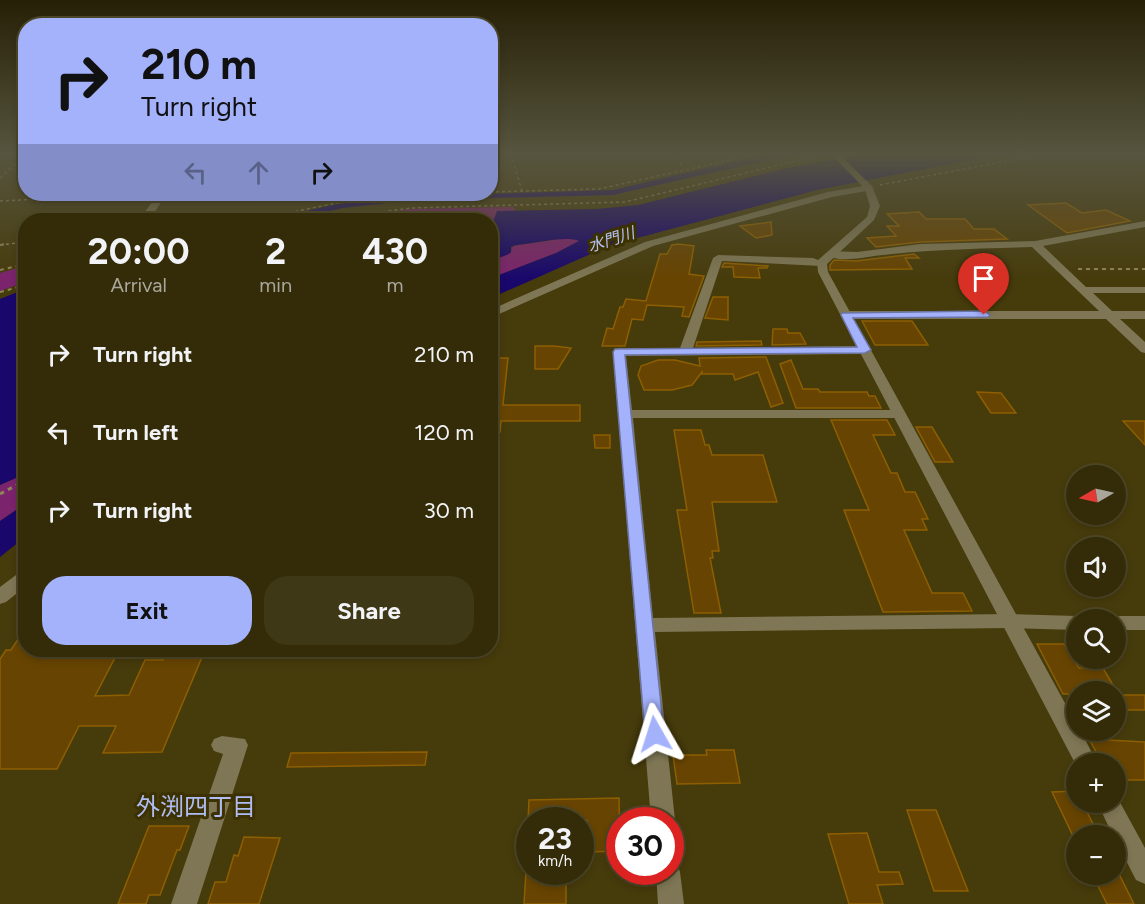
<!DOCTYPE html>
<meta charset="utf-8">
<style>
:root{--surface:#342c08;--page:#3f3816;--text:#f1f3f6;--muted:#a9a79c;--line:#4e4829;--accent:#a4b2fc}
body{margin:0;font-family:Figtree,"Noto Sans JP",sans-serif;background:var(--page);color:var(--text);height:100vh;display:flex;flex-direction:column;font-size:22px;white-space:nowrap}
*{box-sizing:border-box;margin:0}
p{font-size:20px;color:var(--muted)}
.icon{flex:none;width:33px;height:33px;fill:none;stroke:currentColor;stroke-width:2;stroke-linecap:round;stroke-linejoin:round}
.map{position:relative;flex:1;overflow:hidden}
.details{position:absolute;left:18px;top:213px;width:480px;height:444px;display:flex;flex-direction:column;background:var(--surface);border-radius:24px;box-shadow:0 3px 9px #0003,0 0 0 2px var(--line)}
.details>*{flex:none}
.banner{position:absolute;left:18px;top:18px;width:480px;height:183px;border-radius:24px;box-shadow:0 3px 9px #0003,0 0 0 2px var(--line);background:#a4b2fc;color:#111;overflow:hidden}
.needle{width:39px;rotate:261deg}
.controls{position:absolute;left:1066px;top:465px;display:grid;gap:12px}
.controls a{display:grid;place-items:center;width:60px;height:60px;border-radius:50%;background:var(--surface);box-shadow:0 3px 9px #0003,0 0 0 2px var(--line);font-size:30px}
.speed{position:absolute;left:516px;top:807px;display:flex;gap:12px;font-size:30px;font-weight:700;text-align:center}
.speed>*{display:grid;place-content:center;width:78px;height:78px;border-radius:50%;background:var(--surface);box-shadow:0 3px 9px #0003,0 0 0 2px var(--line);line-height:1}
.speed small{font-size:15px;font-weight:400}
.speed .limit{border:9px solid #d22;background:#fff;color:#111}
.pin{position:absolute;display:grid;place-items:center;width:51px;height:51px;color:#fff;margin:-62px -26px;border-radius:50% 50% 50% 0;rotate:-45deg;box-shadow:0 0 6px #0007}
.pin .icon{rotate:45deg}
.me{position:absolute;width:66px;margin:-33px;rotate:354deg;stroke-linejoin:round;filter:drop-shadow(0 0 4px #0008)}
.turn{display:flex;align-items:center;gap:21px;height:126px;padding:0 24px;font-size:27px}
.turn .icon{width:78px;height:78px;stroke-width:2.5}
.turn b{display:block;font-size:42px;line-height:51px}
.lanes{display:flex;align-items:center;height:57px;padding:0 24px;background:#0003;justify-content:center;gap:30px;direction:ltr}
.lanes .off{opacity:.35}
.eta{display:flex;justify-content:space-evenly;align-items:center;height:102px;text-align:center}
.eta b{font-size:36px;font-weight:700;line-height:42px}
.action{display:flex;gap:12px;margin-top:auto;padding:12px 24px}
.action a{flex:1;height:69px;border-radius:24px;background:var(--accent);color:#111;font-size:24px;font-weight:700;line-height:69px;text-align:center}
.action a+a{background:var(--page);color:var(--text)}
ul{padding:0;list-style:none}
li{display:flex;align-items:center;gap:18px;height:78px;padding:0 24px}
li div{flex:1}
li b{display:block;font-size:22px}
li em{font-style:normal}
.map>svg:first-child{display:block}
</style>
<div class="map">
<svg width="1145" height="904" viewBox="0 0 1145 904">
<rect width="100%" height="100%" fill="#463b0b"/>
<path fill="#7c236d" d="M 514,207 L 515,211 L 497,212 L 491,227 L 490,220 L 334,220 L 410,209 Z
M 559,239 L 576,239 L 579,241 L 556,253 L 491,278 L 491,261 L 511,252 L 513,246 Z
M 25,266 L 25,282 L 0,291 L 0,273 Z
M 25,474 L 25,504 L 0,521 L 0,485 Z"/>
<path fill="#19076c" d="M 766,154 L 797,154 L 613,195 L 415,200 L 343,208 L 289,220 L 266,220 L 333,205 L 386,197 L 613,190 Z
M 862,154 L 1002,154 L 817,190 L 611,245 L 491,298 L 491,278 L 556,253 L 579,241 C 566,235 532,244 516,245 L 511,247 L 511,252 L 509,254 L 491,261 L 491,227 L 497,211 L 597,209 L 638,205 L 783,169 Z
M 25,289 L 25,474 L 0,485 L 0,299 Z
M 25,504 L 25,537 L 0,557 L 0,521 Z"/>
<path fill="#674401" stroke="#8d5f02" stroke-width="1.5" d="M 1066,203 L 1082,213 L 1106,210 L 1130,221 L 1067,233 L 1028,205 Z
M 919,212 L 926,219 L 965,219 L 974,229 L 994,229 L 1007,239 L 920,242 L 876,247 L 867,238 L 896,236 L 887,226 L 899,226 L 887,214 Z
M 771,222 L 772,235 L 756,238 L 740,226 Z
M 678,244 L 694,246 L 689,274 L 704,276 L 689,317 L 682,316 L 684,307 L 647,305 L 643,320 L 632,319 L 625,346 L 602,346 L 607,328 L 613,329 L 620,307 L 623,307 L 626,299 L 646,301 L 660,254 L 667,254 L 672,245 Z
M 914,254 L 919,258 L 905,258 L 912,269 L 830,270 L 830,265 L 834,260 L 856,261 Z
M 724,263 L 768,266 L 767,268 L 758,268 L 760,278 L 734,277 L 733,267 L 722,267 Z
M 713,297 L 728,297 L 728,320 L 705,318 Z
M 862,321 L 912,321 L 928,345 L 875,345 Z
M 773,329 L 787,329 L 788,333 L 800,333 L 806,344 L 772,345 Z
M 761,341 L 762,345 L 696,346 L 697,342 Z
M 535,346 L 554,346 L 571,348 L 558,369 L 535,369 Z
M 766,357 L 783,403 L 771,407 L 758,372 L 735,380 L 733,374 L 702,374 L 702,372 L 692,385 L 672,390 L 644,390 L 638,375 L 641,366 L 658,360 L 675,360 L 700,366 L 699,358 Z
M 490,358 L 508,358 L 503,405 L 580,405 L 580,421 L 501,421 L 500,432 L 490,432 Z
M 791,360 L 803,389 L 818,389 L 820,392 L 867,392 L 869,396 L 875,396 L 881,408 L 796,408 L 780,364 Z
M 977,392 L 1001,393 L 1016,413 L 991,413 Z
M 831,420 L 887,420 L 895,435 L 873,435 L 891,473 L 897,473 L 905,492 L 915,492 L 928,519 L 922,519 L 927,530 L 904,530 L 932,593 L 963,593 L 972,611 L 883,612 L 844,510 L 869,510 Z
M 1123,421 L 1145,421 L 1145,445 Z
M 916,427 L 932,427 L 953,462 L 935,462 Z
M 674,430 L 701,430 L 705,445 L 709,445 L 712,455 L 763,455 L 777,502 L 712,502 L 719,551 L 712,551 L 713,558 L 710,558 L 721,613 L 694,613 L 677,510 L 687,510 Z
M 594,435 L 610,435 L 610,448 L 595,448 Z
M 26,627 L 26,650 L 119,650 L 95,696 L 129,695 L 145,660 L 163,660 L 168,650 L 205,650 L 162,752 L 103,753 L 116,726 L 79,726 L 57,769 L 0,769 L 0,659 L 6,650 L 11,650 Z
M 1037,644 L 1064,644 L 1079,668 L 1103,668 L 1117,692 L 1077,692 L 1077,694 L 1063,694 Z
M 1116,695 L 1145,695 L 1145,710 L 1116,710 Z
M 1089,739 L 1145,742 L 1145,780 L 1116,780 L 1116,764 L 1103,764 Z
M 706,750 L 734,750 L 740,783 L 677,784 L 673,755 L 707,755 Z
M 427,752 L 425,765 L 287,767 L 291,753 Z
M 1077,791 L 1077,802 L 1082,802 L 1099,836 L 1073,836 L 1052,792 Z
M 619,798 L 620,851 L 589,852 L 587,820 L 528,820 L 529,800 Z
M 907,810 L 936,810 L 968,891 L 934,891 Z
M 149,826 L 189,826 L 180,850 L 177,850 L 160,895 L 149,895 L 146,904 L 118,904 Z
M 867,833 L 879,872 L 899,872 L 903,884 L 877,885 L 883,904 L 849,904 L 828,834 Z
M 244,837 L 280,838 L 259,904 L 208,904 L 215,882 L 226,882 L 234,855 L 238,856 Z
M 526,872 L 566,872 L 566,904 L 524,904 Z
M 1092,874 L 1119,874 L 1134,904 L 1107,904 Z"/>
<g fill="none" stroke-linecap="round" stroke-linejoin="round">
<path stroke="#8e845a" stroke-width="1.5" stroke-dasharray="3 3" stroke-linecap="butt" d="M 511,154 L 522,191
M 672,154 L 684,169
M 0,178 L 26,154
M 880,185 L 1044,154
M 490,192 L 599,189 L 757,154
M 0,201 L 147,194
M 254,220 L 351,200 L 436,194
M 323,220 L 411,208 L 625,202 L 825,154
M 0,245 L 26,242"/>
<path stroke="#8e845a" stroke-width="2" stroke-dasharray="4 4" stroke-linecap="butt" d="M 0,245 L 6,244
M 1078,269 L 1145,269
M 0,270 L 26,264
M 0,292 L 26,285"/>
<path stroke="#8e845a" stroke-width="3" stroke-dasharray="4.5 4.5" stroke-linecap="butt" d="M 0,494 L 26,480"/>
<path fill="#7e7654" fill-rule="evenodd" d="M 869,185 L 874,188 L 872,190 L 832,197 L 653,246 L 490,318 L 490,310 L 645,242 L 828,192 Z
M 158,194 L 167,194 L 149,220 L 139,220 Z
M 1145,221 L 1145,227 L 1043,246 L 1086,287 L 1145,287 L 1145,293 L 1093,293 L 1112,311 L 1145,311 L 1145,319 L 1120,319 L 1145,342 L 1145,353 L 1141,352 L 1106,319 L 846,319 L 840,315 L 846,311 L 1099,311 L 1032,247 C 979,249 927,249 874,256 C 861,258 836,263 825,254 L 830,251 L 857,252 L 920,244 L 1035,241 Z
M 718,255 L 813,258 L 826,263 L 821,266 L 722,261 L 693,348 L 865,346 L 871,350 L 865,354 L 626,356 L 632,410 L 899,410 L 906,414 L 899,418 L 633,418 L 653,618 L 1011,614 L 1077,616 L 1084,620 L 1077,620 L 1077,630 L 1011,628 L 655,632 L 675,820 L 670,828 L 670,820 L 651,820 L 613,352 L 619,348 L 680,348 L 713,258 Z
M 26,570 L 26,586 L 6,602 L 0,604 L 0,587 L 20,572 Z
M 1116,616 L 1145,616 L 1145,630 L 1116,630 L 1116,620 L 1109,620 Z
M 222,736 L 245,739 L 248,745 L 197,904 L 171,904 L 223,754 L 214,751 L 211,745 L 214,739 Z
M 670,861 L 677,864 L 680,872 L 684,904 L 658,904 L 656,872 L 670,872 Z"/>
<path fill="#7e7654" fill-rule="evenodd" d="M 831,154 L 839,154 L 872,186 L 880,206 L 874,220 L 827,264 L 828,272 L 1077,725 L 1077,730 L 1080,730 L 1098,764 L 1077,764 L 1077,767 L 818,272 L 817,261 L 867,217 L 870,206 L 865,189 Z
M 1116,795 L 1145,848 L 1145,884 L 1136,880 L 1116,841 L 1116,836 L 1113,836 L 1097,802 L 1116,802 Z"/>
</g>
<linearGradient id="sky" x2="0" y2="1"><stop stop-color="#262006"/><stop offset="0.55" stop-color="#57553f"/><stop offset="1" stop-color="#57553f" stop-opacity="0"/></linearGradient>
<rect width="1145" height="280" fill="url(#sky)"/>
<path fill="#a4b2fc" stroke="#6b74a4" stroke-width="1.5" d="M 984,311 L 990,315 L 988,317 L 853,318 L 871,350 L 865,353 L 625,355 L 664,734 L 662,740 L 655,742 L 648,740 L 645,734 L 613,352 L 615,349 L 857,347 L 841,315 L 842,313 Z"/>
<g text-anchor="middle" stroke-width="6" stroke-linejoin="round" paint-order="stroke">
<g font-size="16" font-style="italic" fill="#b6c1f4" stroke="#3c3100">
<text transform="translate(611 239) rotate(-18)" y="6">水門川</text>
</g>
<g font-size="24" fill="#b0bcf4" stroke="#3c3100">
<text x="196" y="815">外渕四丁目</text>
</g>
</g>
</svg>
<div class="controls">
<a><svg class="needle" viewBox="-14 -14 28 28"><path d="M0-13l5 13h-10z" fill="#e53935"/><path d="M0 13l5-13h-10z" fill="#a9a79c"/></svg></a>
<a><svg class="icon" aria-label="sound" viewBox="0 0 24 24"><path d="M4 9h4l5-4v14l-5-4H4zM17 9q2 3 0 6"/></svg></a>
<a><svg class="icon" aria-label="search" viewBox="0 0 24 24"><circle cx="10" cy="10" r="6"/><path d="M15 15l6 6"/></svg></a>
<a><svg class="icon" aria-label="layers" viewBox="0 0 24 24"><path d="M12 4l9 5-9 5-9-5zM3 14l9 5 9-5"/></svg></a>
<a>+</a>
<a>−</a>
</div>
<div class="speed"><div>23<small>km/h</small></div><div class="limit">30</div></div>
<div class="pin" style="left:984px;top:315px;background:#d93025"><svg class="icon" aria-label="arrive" viewBox="0 0 24 24"><path d="M6 21V4h12l-3 4 3 4H6"/></svg></div>
<svg class="me" style="left:655px;top:734px" viewBox="-20 -20 40 40"><path d="M0-17L14 15 0 8-14 15z" fill="#a4b2fc" stroke="#fff" stroke-width="4"/></svg>
<div class="banner">
<div class="turn"><svg class="icon" aria-label="right" viewBox="0 0 24 24"><path d="M7 20v-9h11M14 6l5 5-5 5"/></svg><div><b>210 m</b>Turn right</div></div>
<div class="lanes"><svg class="icon off" aria-label="left" viewBox="0 0 24 24"><path d="M17 20v-9H6M10 6l-5 5 5 5"/></svg><svg class="icon off" aria-label="ahead" viewBox="0 0 24 24"><path d="M12 20V5M6 11l6-6 6 6"/></svg><svg class="icon" aria-label="right" viewBox="0 0 24 24"><path d="M7 20v-9h11M14 6l5 5-5 5"/></svg></div>
</div>
<section class="details">
<div class="eta">
<div><b>20:00</b><p>Arrival</p></div>
<div><b>2</b><p>min</p></div>
<div><b>430</b><p>m</p></div>
</div>
<ul>
<li><svg class="icon" aria-label="right" viewBox="0 0 24 24"><path d="M7 20v-9h11M14 6l5 5-5 5"/></svg><div><b>Turn right</b></div><em>210 m</em></li>
<li><svg class="icon" aria-label="left" viewBox="0 0 24 24"><path d="M17 20v-9H6M10 6l-5 5 5 5"/></svg><div><b>Turn left</b></div><em>120 m</em></li>
<li><svg class="icon" aria-label="right" viewBox="0 0 24 24"><path d="M7 20v-9h11M14 6l5 5-5 5"/></svg><div><b>Turn right</b></div><em>30 m</em></li>
</ul>
<div class="action"><a>Exit</a><a>Share</a></div>
</section>
</div>
